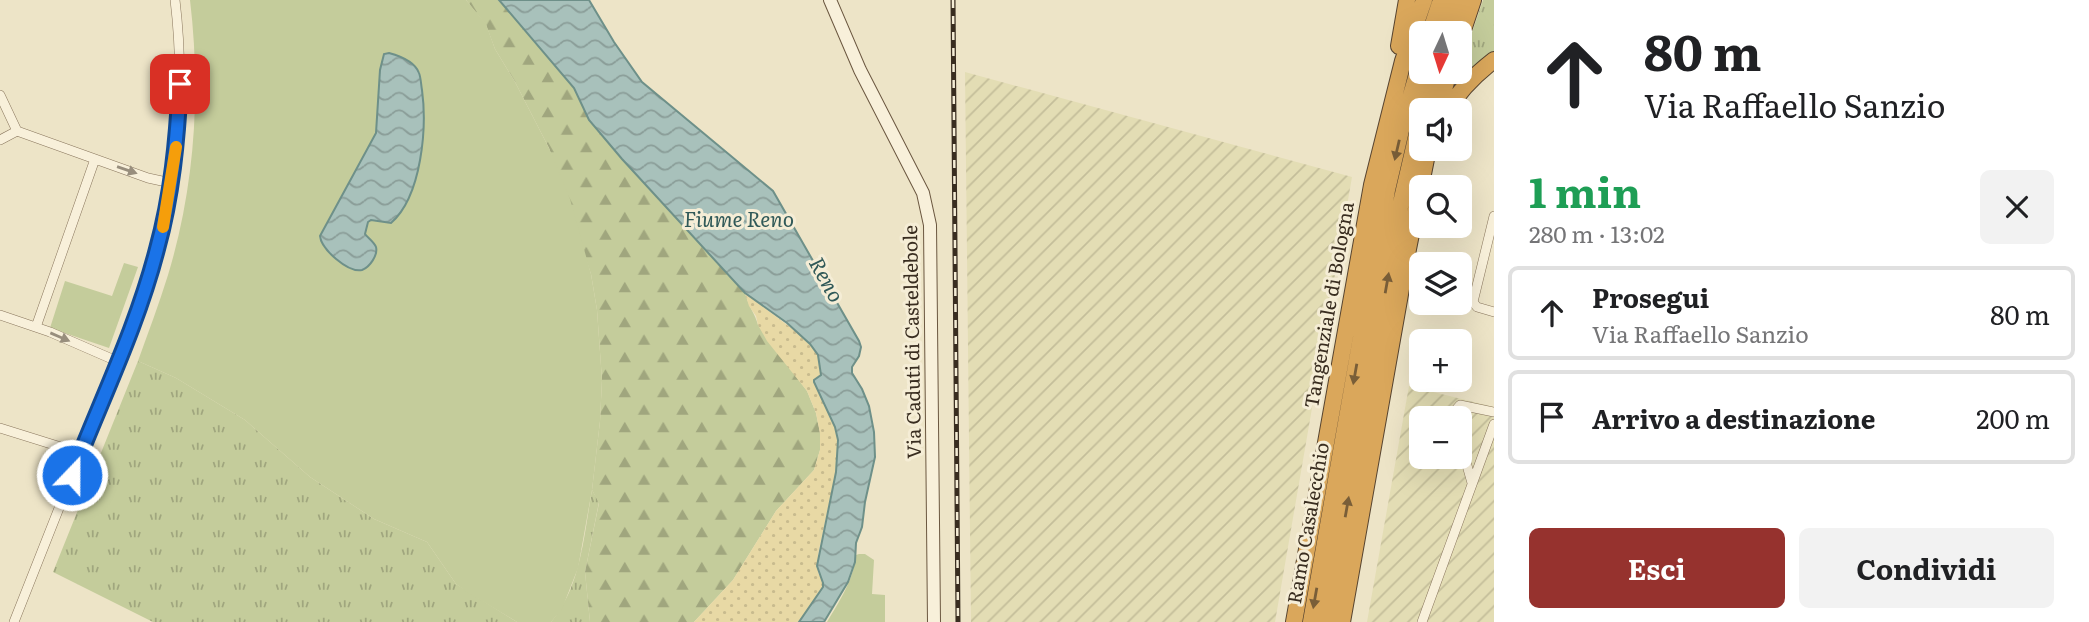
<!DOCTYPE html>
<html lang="it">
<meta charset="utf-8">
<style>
:root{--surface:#fff;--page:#f2f2f2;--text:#202124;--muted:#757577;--line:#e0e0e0;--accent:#96322e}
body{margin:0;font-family:Literata,serif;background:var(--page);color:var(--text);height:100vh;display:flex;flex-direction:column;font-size:26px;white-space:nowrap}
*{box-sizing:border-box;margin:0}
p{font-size:23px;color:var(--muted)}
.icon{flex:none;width:38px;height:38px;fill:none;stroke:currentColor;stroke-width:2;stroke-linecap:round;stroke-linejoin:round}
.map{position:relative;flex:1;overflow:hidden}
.details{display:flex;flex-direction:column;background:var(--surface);width:595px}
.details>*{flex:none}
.hud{background:#fff;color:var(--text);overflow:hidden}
.needle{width:46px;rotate:184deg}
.controls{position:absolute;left:1409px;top:21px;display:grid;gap:14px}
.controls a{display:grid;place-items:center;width:63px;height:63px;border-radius:10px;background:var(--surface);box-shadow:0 7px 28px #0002;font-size:35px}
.pin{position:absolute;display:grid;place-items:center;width:60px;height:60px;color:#fff;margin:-30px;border-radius:14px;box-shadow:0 4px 10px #0006}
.me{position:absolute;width:77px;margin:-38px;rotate:22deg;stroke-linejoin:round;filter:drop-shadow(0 0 5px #0008)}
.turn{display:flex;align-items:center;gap:24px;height:147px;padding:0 35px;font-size:32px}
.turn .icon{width:91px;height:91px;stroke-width:2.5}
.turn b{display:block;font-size:49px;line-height:60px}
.round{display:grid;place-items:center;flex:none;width:74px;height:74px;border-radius:10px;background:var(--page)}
.head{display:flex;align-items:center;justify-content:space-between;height:119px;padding:0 35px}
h1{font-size:42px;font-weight:700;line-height:52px;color:#1e9e55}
.action{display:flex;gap:14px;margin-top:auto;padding:14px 35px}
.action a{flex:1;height:80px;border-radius:10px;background:var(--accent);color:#fff;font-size:28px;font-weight:700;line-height:80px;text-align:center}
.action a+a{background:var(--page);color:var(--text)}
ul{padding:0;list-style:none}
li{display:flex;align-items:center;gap:21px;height:94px;margin:0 14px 10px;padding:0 21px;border:4px solid var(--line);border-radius:10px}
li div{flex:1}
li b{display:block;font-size:26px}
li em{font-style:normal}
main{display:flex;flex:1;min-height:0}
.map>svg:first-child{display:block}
</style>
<main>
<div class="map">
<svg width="1494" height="622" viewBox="0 0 1494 622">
<defs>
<pattern id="farmland-furrows" width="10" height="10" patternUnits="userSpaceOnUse" patternTransform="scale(1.75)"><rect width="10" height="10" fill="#e3ddb4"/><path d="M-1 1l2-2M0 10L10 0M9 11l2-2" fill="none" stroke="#c4be9a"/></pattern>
<pattern id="grass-tufts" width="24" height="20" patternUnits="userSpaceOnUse" patternTransform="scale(1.75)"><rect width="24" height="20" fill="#c4cc9b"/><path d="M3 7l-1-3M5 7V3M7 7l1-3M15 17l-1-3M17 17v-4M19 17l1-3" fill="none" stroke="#a0a67e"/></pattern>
<pattern id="forest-firs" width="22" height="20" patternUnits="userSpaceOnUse" patternTransform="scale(1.75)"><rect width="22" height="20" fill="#c4cc9b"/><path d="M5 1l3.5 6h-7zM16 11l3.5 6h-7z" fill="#a0a67e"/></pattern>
<pattern id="sand-dots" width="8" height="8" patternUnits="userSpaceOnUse" patternTransform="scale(1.75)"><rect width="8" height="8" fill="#e8d9a5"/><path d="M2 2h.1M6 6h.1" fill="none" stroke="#c8bb8e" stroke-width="1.8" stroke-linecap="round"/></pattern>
<pattern id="water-waves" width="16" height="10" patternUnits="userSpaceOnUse" patternTransform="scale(1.75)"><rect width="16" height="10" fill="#a8c1bb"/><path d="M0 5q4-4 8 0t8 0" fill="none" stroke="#8a9d98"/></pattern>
</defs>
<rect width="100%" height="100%" fill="#ede4c7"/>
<path fill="url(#farmland-furrows)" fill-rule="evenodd" d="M 965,72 L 1352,177 L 1275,622 L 971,622 Z
M 1409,386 L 1494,407 L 1494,622 L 1367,622 ZM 1421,418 L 1460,418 L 1460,457 L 1421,457 Z"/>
<path fill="url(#grass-tufts)" d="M 1483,0 L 1494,0 L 1494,54 L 1459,85 L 1455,82 Z
M 138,361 L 176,378 L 245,420 L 310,477 L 374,519 L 427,542 L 456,584 L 517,622 L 153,622 L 53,572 Z
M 592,490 L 599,502 L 585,572 L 590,622 L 551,622 C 581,587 584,534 592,490 Z"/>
<path fill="url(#forest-firs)" d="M 466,0 L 499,0 L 574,88 L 589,120 L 622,159 L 745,293 C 748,305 755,314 758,325 L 807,391 L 816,413 L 820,433 L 820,450 L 814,470 L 776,511 L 733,580 L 694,622 L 590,622 L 585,572 L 599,503 L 592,490 L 600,421 L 602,380 L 597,310 L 591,274 L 549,148 L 515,82 L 495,49 L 486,25 Z"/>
<path fill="url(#sand-dots)" d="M 745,293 L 803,337 L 818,355 L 821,375 L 814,382 L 835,427 L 838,440 L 836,472 L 818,554 L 818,573 L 821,578 L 823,587 L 799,622 L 694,622 L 733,580 L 776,511 L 814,470 L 820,450 L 820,433 L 816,413 L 807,391 L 767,341 L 758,325 L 756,316 L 749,306 Z"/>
<path fill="#c4cc9b" d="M 190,0 L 466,0 L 486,24 L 495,49 L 515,82 L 549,148 L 570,199 L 591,274 L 597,310 L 602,380 L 600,421 L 592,490 L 578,568 L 562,609 L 551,622 L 517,622 L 467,592 L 456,584 L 427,542 L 374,519 L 310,477 L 245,420 L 176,378 L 138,361 C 148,333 159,304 168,275 C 195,186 201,92 190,0 Z
M 124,263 L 138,267 L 109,348 L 50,328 L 65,281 L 112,296 Z
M 859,554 L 865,554 L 874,560 L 872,594 L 885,595 L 885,622 L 827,622 C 839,602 854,579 856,555 Z"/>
<path fill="url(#water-waves)" stroke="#6e9089" stroke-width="2" d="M 499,0 L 589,0 L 614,42 L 642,82 L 773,191 L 859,341 L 861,347 L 859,356 L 852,367 L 852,373 L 862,389 L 869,406 L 874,432 L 875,457 L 865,502 L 862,527 L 856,543 L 855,562 L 848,582 L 824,622 L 799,622 L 823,587 L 823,583 L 817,566 L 836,472 L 838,440 L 835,427 L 814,382 L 814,380 L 821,375 L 818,355 L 810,344 L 787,323 L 745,293 L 622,159 L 589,120 L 574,88 Z
M 389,53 C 400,56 415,62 419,73 C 421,78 421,85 422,90 C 427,127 422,196 391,223 L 371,220 L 368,222 L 365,234 C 368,238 374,242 376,247 C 378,255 370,267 362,270 C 348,273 321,249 320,236 L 376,133 L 380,70 L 384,54 Z"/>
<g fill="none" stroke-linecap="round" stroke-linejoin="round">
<g stroke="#89765d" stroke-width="10">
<path id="minor" d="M 0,95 L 17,131
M 0,140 L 17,131 L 148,178 L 171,183
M 1494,216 L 1473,302 L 1477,307 L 1494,312
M 0,315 L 50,332 L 119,362
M 36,327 L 95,159
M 1453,418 L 1453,413 L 1460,405 L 1494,412
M 0,428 L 80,453
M 1460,441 L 1472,483
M 14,622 C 36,566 58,510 80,455 C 98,409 119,364 136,317 C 173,216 188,107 175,0
M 1422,622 L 1494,424"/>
</g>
<g stroke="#6b5740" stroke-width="14">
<path id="secondary" d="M 830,0 L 860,70 L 923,193 L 930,225 L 934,622"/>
</g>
<g stroke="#574430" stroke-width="18">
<path id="motorway" d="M 1430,33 L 1441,0
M 1446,33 L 1457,0
M 1460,39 L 1473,0
M 1399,46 L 1407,0
M 1423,110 L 1434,72
M 1438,110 L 1449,72
M 1448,110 C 1459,90 1476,74 1494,60
M 1294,622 L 1372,185 L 1403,61 L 1424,0
M 1311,622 L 1387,190 L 1402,126 L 1421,61
M 1326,622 L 1400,207 L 1421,117
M 1342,622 L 1408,249 L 1428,149"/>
</g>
<use href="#minor" stroke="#f8f0da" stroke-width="9"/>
<use href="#secondary" stroke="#f8f0da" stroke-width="12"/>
<use href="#motorway" stroke="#daa75b" stroke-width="16"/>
<g stroke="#392d20" stroke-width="5">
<path id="rail" d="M 953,0 L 958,622"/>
</g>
<use href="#rail" stroke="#f5edd6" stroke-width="2.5" stroke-dasharray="8" stroke-linecap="butt"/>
</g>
<defs><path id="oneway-solid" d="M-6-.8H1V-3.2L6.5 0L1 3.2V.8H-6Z" transform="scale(1.75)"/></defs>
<g fill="#795e38">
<use href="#oneway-solid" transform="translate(1397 150) rotate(103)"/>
<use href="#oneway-solid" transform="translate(1387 283) rotate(-80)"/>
<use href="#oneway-solid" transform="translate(1355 374) rotate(100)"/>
<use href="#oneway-solid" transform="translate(1347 507) rotate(-80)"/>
<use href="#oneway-solid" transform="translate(1315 598) rotate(100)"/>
</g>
<g fill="#988e7d">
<use href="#oneway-solid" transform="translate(127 170) rotate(19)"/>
<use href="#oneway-solid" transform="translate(60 337) rotate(23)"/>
</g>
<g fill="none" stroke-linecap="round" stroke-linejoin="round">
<g stroke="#114b97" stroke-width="18">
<path id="route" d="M 72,475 C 101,400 137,327 157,249 C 172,195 177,140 180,84"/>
</g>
<use href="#route" stroke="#1a73e8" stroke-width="12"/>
<path stroke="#f59e0b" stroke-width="12" d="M 163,227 L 176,147"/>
</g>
<g text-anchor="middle" stroke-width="6" stroke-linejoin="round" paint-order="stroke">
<g font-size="19" fill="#392d20" stroke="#f5edd6">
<text transform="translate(1329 305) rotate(-80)" y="7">Tangenziale di Bologna</text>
<text transform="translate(912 342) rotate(-91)" y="7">Via Caduti di Casteldebole</text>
<text transform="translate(1308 523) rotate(-80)" y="7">Ramo Casalecchio</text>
</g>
<g font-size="21" font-style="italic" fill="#305958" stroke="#f5edd6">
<text x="739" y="227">Fiume Reno</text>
<text transform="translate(826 280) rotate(61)" y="7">Reno</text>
</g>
</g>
</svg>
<div class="controls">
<a><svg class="needle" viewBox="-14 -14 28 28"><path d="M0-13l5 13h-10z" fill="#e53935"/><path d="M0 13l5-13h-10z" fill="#757577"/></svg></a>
<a><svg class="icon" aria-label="sound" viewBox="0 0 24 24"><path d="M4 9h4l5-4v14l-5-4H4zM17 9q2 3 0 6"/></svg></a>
<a><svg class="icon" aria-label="search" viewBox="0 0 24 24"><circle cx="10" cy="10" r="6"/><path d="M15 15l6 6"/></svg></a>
<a><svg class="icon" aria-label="layers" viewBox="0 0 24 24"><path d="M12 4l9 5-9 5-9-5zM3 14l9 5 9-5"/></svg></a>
<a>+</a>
<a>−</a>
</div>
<div class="pin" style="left:180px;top:84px;background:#d93025"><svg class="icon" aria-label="arrive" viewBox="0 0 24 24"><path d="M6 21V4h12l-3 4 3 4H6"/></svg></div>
<svg class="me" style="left:72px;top:475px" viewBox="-20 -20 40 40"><circle r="17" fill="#1a73e8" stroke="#fff" stroke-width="3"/><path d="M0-11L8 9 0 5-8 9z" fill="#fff"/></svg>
</div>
<section class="details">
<div class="hud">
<div class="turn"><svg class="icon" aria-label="ahead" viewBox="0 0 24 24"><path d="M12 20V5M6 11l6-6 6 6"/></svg><div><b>80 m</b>Via Raffaello Sanzio</div></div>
</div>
<div class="head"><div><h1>1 min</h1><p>280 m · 13:02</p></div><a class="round"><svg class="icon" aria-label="close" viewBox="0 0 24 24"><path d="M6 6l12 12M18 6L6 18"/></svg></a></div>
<ul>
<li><svg class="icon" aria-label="ahead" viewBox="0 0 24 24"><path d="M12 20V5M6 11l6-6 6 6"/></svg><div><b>Prosegui</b><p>Via Raffaello Sanzio</p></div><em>80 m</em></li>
<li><svg class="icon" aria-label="arrive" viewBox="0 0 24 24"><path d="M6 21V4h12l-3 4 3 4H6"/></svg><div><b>Arrivo a destinazione</b></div><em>200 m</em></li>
</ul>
<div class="action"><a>Esci</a><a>Condividi</a></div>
</section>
</main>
